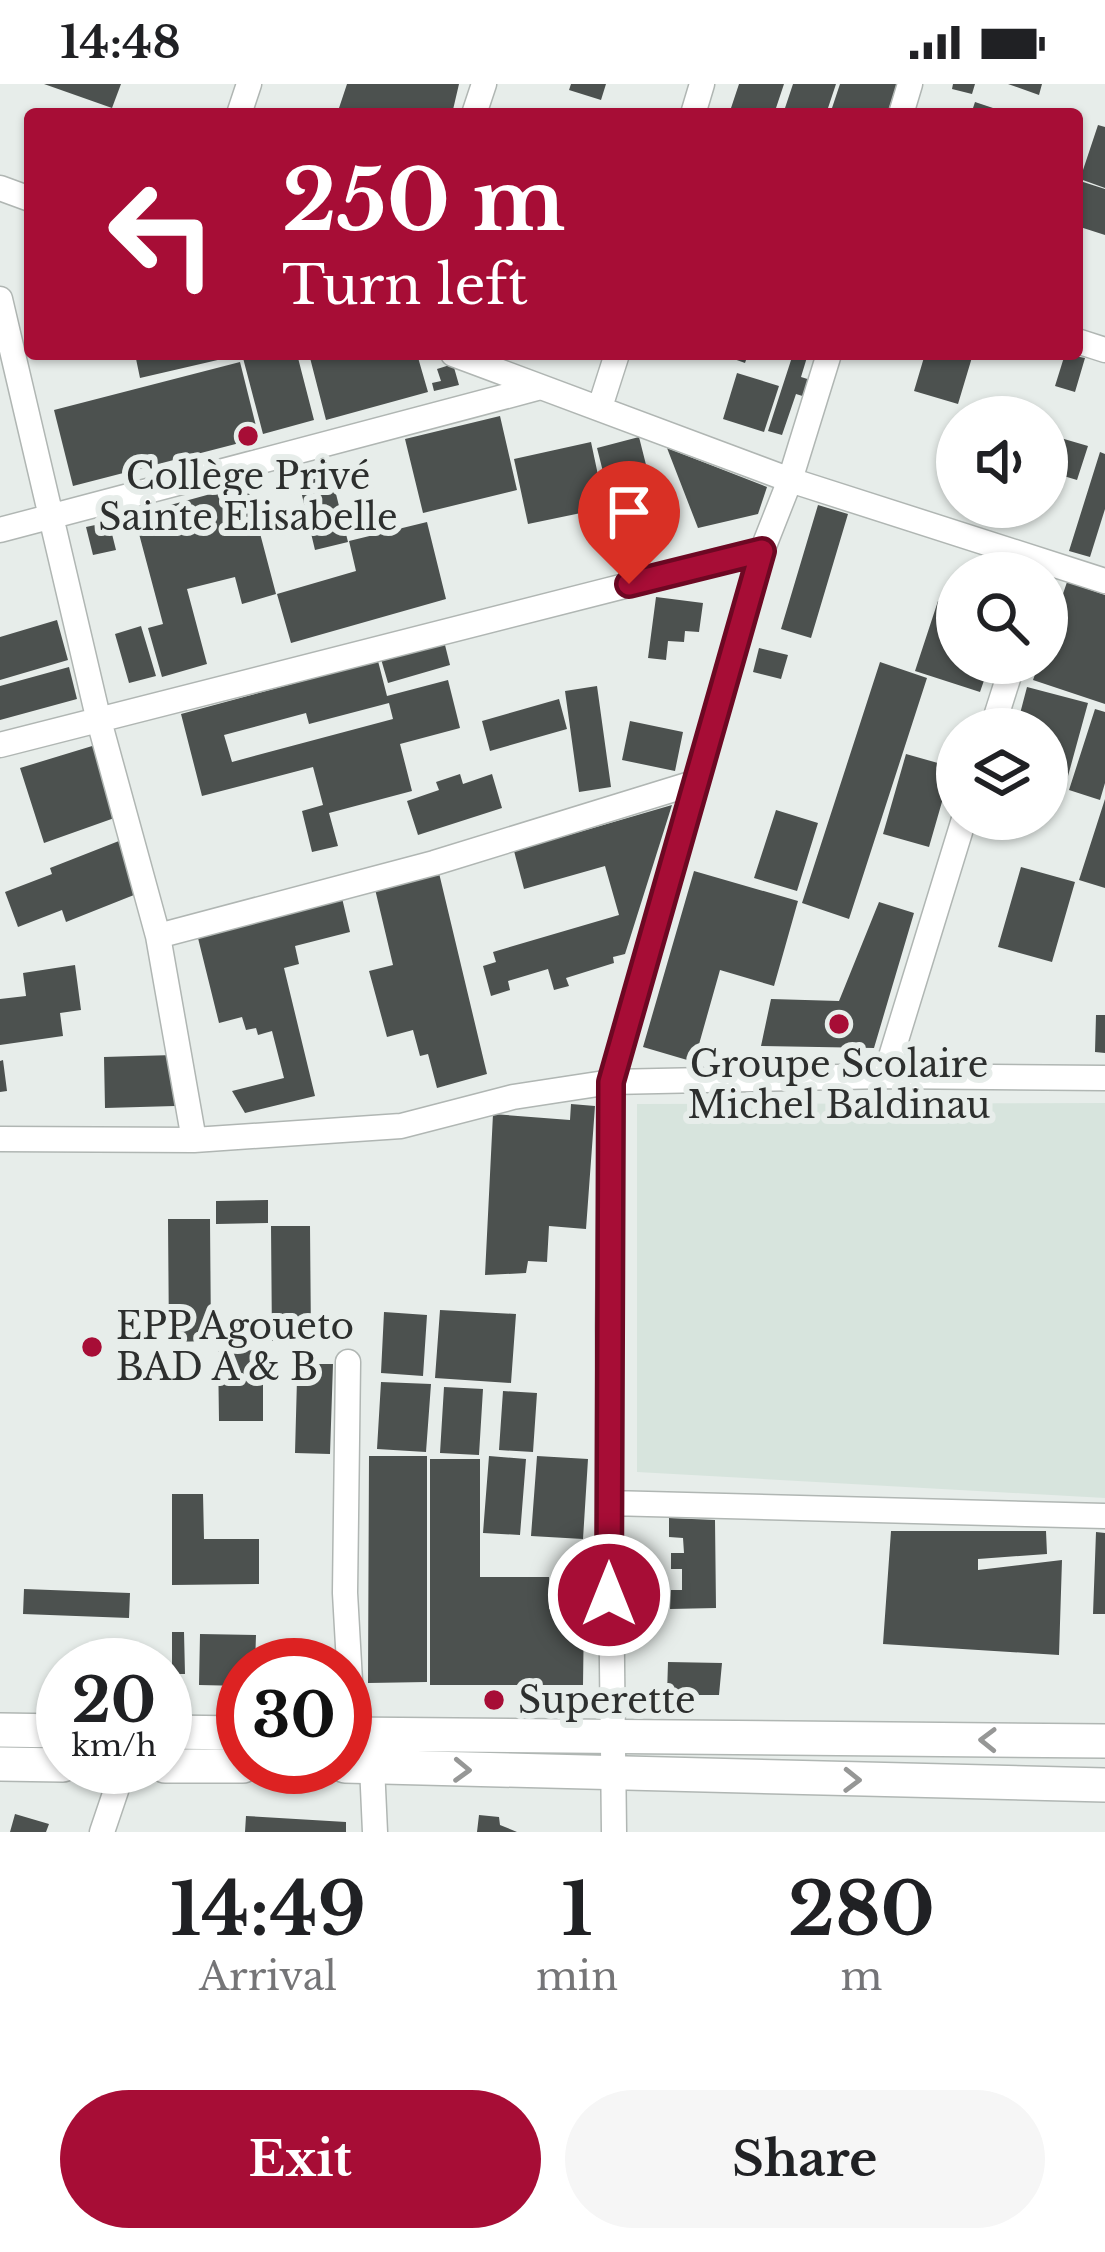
<!DOCTYPE html>
<meta charset="utf-8">
<style>
:root{--surface:#fff;--page:#f6f6f6;--text:#202124;--muted:#757577;--accent:#a70d36}
body{margin:0;font-family:"Libre Baskerville",serif;background:var(--page);color:var(--text);height:100vh;display:flex;flex-direction:column;font-size:45px;white-space:nowrap}
*{box-sizing:border-box;margin:0}
p{font-size:39px;color:var(--muted)}
.icon{flex:none;width:66px;height:66px;fill:none;stroke:currentColor;stroke-width:2;stroke-linecap:round;stroke-linejoin:round}
.map{position:relative;height:1748px;overflow:hidden}
.details{display:flex;flex-direction:column;background:var(--surface);flex:1}
.details>*{flex:none}
.top-card{position:absolute;left:24px;top:24px;width:1059px;height:252px;border-radius:12px;box-shadow:0 3px 9px #0004;background:#a70d36;color:#fff;overflow:hidden}
.tools{position:absolute;left:936px;top:312px;display:grid;gap:24px}
.tools a{display:grid;place-items:center;width:132px;height:132px;border-radius:50%;background:var(--surface);box-shadow:0 3px 9px #0004;font-size:60px}
.speed{position:absolute;left:36px;top:1554px;display:flex;gap:24px;font-size:60px;font-weight:700;text-align:center}
.speed>*{display:grid;place-content:center;width:156px;height:156px;border-radius:50%;background:var(--surface);box-shadow:0 3px 9px #0004;line-height:1}
.speed small{font-size:30px;font-weight:400}
.speed .limit{border:18px solid #d22;background:#fff;color:#111}
.pin{position:absolute;display:grid;place-items:center;width:102px;height:102px;color:#fff;margin:-123px -51px;border-radius:50% 50% 50% 0;rotate:-45deg;box-shadow:0 0 12px #0007}
.pin .icon{rotate:45deg}
.me{position:absolute;width:132px;margin:-66px;rotate:0deg;stroke-linejoin:round;filter:drop-shadow(0 0 9px #0008)}
.turn{display:flex;align-items:center;gap:42px;height:252px;padding:0 60px;font-size:54px}
.turn .icon{width:156px;height:156px;stroke-width:2.5}
.turn b{display:block;font-size:84px;line-height:102px}
.eta{display:flex;justify-content:space-evenly;align-items:center;height:204px;text-align:center}
.eta b{font-size:72px;font-weight:700;line-height:84px}
.action{display:flex;gap:24px;margin-top:auto;padding:24px 60px}
.action a{flex:1;height:138px;border-radius:72px;background:var(--accent);color:#fff;font-size:48px;font-weight:700;line-height:138px;text-align:center}
.action a+a{background:var(--page);color:var(--text)}
.status{display:flex;justify-content:space-between;align-items:center;height:84px;padding:0 60px;background:var(--surface);direction:ltr}
.status svg{height:33px;fill:currentColor}
.map>svg:first-child{display:block}
</style>
<div class="status"><b>14:48</b><svg viewBox="0 0 49 12"><path d="M0 12V9h3v3zM5 12V6h3v6zM10 12V3h3v9zM15 12V0h3v12zM26 1h20v11H26zM47 4h2v5h-2z"/></svg></div>
<div class="map">
<svg width="1105" height="1748" viewBox="0 0 1105 1748">
<rect width="100%" height="100%" fill="#e7edea"/>
<path fill="#d7e4dd" d="M 1105,1019 L 1105,1414 L 637,1388 L 637,1020 Z"/>
<path fill="#4c514f" fill-rule="evenodd" d="M 44,0 L 121,0 L 112,24 Z
M 347,0 L 459,0 L 452,30 L 337,30 Z
M 571,0 L 606,0 L 601,16 L 569,6 Z
M 739,0 L 784,0 L 774,30 L 729,30 Z
M 793,0 L 836,0 L 826,30 L 783,30 Z
M 840,0 L 897,0 L 887,30 L 830,30 Z
M 953,0 L 975,0 L 972,10 L 952,5 Z
M 1008,0 L 1042,0 L 1039,11 Z
M 975,18 L 1008,29 L 1008,30 L 971,30 Z
M 1098,41 L 1105,43 L 1105,104 L 1080,95 Z
M 1077,96 L 1105,105 L 1105,151 L 1077,142 Z
M 135,270 L 235,270 L 235,272 L 140,294 Z
M 257,270 L 297,270 L 314,336 L 263,350 L 243,274 Z
M 309,270 L 417,270 L 428,308 L 326,336 Z
M 720,270 L 748,270 L 745,279 Z
M 793,270 L 808,270 L 801,293 L 814,297 L 809,314 L 796,310 L 782,351 L 768,347 Z
M 925,270 L 973,270 L 958,320 L 914,307 Z
M 1065,270 L 1085,274 L 1075,308 L 1055,302 Z
M 240,278 L 259,354 L 73,402 L 54,326 Z
M 453,280 L 459,301 L 434,307 L 432,299 L 441,297 L 437,285 Z
M 737,289 L 779,302 L 764,348 L 723,335 Z
M 968,324 L 993,332 L 993,333 L 965,333 Z
M 500,332 L 517,406 L 423,429 L 405,355 Z
M 1047,350 L 1088,362 L 1077,396 L 1047,387 Z
M 639,353 L 664,452 L 622,463 L 597,364 Z
M 591,358 L 605,424 L 528,440 L 514,375 Z
M 667,364 L 767,403 L 758,430 L 698,444 Z
M 1100,368 L 1105,370 L 1105,425 L 1090,473 L 1069,467 Z
M 328,378 L 348,458 L 315,466 L 296,386 Z
M 247,400 L 276,510 L 242,520 L 235,493 L 187,505 L 207,580 L 162,593 L 148,544 L 163,540 L 134,431 Z
M 818,421 L 848,430 L 811,554 L 781,545 Z
M 109,438 L 116,466 L 93,471 L 86,443 Z
M 427,438 L 446,515 L 291,559 L 277,510 L 356,487 L 349,457 Z
M 998,476 L 1035,488 L 1035,489 L 994,489 Z
M 1067,498 L 1105,511 L 1105,620 L 1033,596 L 1039,579 L 1047,579 L 1047,557 Z
M 656,513 L 703,519 L 699,548 L 685,547 L 684,558 L 668,557 L 666,576 L 648,574 Z
M 938,517 L 957,523 L 957,579 L 990,579 L 980,608 L 915,587 Z
M 57,536 L 68,576 L 0,596 L 0,553 Z
M 141,542 L 156,592 L 129,599 L 115,550 Z
M 444,557 L 450,581 L 388,599 L 381,575 Z
M 759,564 L 788,571 L 781,595 L 753,588 Z
M 378,577 L 387,612 L 448,596 L 460,644 L 400,660 L 412,707 L 329,729 L 338,762 L 312,768 L 302,727 L 323,721 L 313,683 L 202,712 L 181,630 ZM 389,619 L 393,635 L 232,678 L 224,651 L 306,629 L 309,640 Z
M 880,578 L 927,594 L 849,835 L 802,819 Z
M 69,583 L 77,615 L 0,636 L 0,602 Z
M 597,602 L 611,703 L 579,708 L 565,607 Z
M 1027,603 L 1088,619 L 1065,703 L 1047,698 L 1047,645 L 1016,645 Z
M 559,615 L 567,645 L 490,667 L 482,637 Z
M 1095,625 L 1105,628 L 1105,699 L 1100,716 L 1069,706 Z
M 630,637 L 683,648 L 675,687 L 622,676 Z
M 102,659 L 120,732 L 44,759 L 20,684 Z
M 906,670 L 952,683 L 929,763 L 883,750 Z
M 460,690 L 463,700 L 492,690 L 502,724 L 418,751 L 407,717 L 439,706 L 436,698 Z
M 1105,715 L 1105,804 L 1079,796 Z
M 672,721 L 625,870 L 613,873 L 614,879 L 566,894 L 569,902 L 554,906 L 548,885 L 508,897 L 510,906 L 491,912 L 483,882 L 496,878 L 493,868 L 619,831 L 605,782 L 524,805 L 514,767 Z
M 776,726 L 818,739 L 797,807 L 754,794 Z
M 124,755 L 144,807 L 66,838 L 62,826 L 18,843 L 5,808 L 52,790 L 50,784 Z
M 1021,783 L 1075,798 L 1052,878 L 998,863 Z
M 694,787 L 798,817 L 774,902 L 720,886 L 694,978 L 643,963 Z
M 439,789 L 487,990 L 437,1004 L 428,970 L 420,972 L 413,946 L 387,953 L 369,887 L 393,881 L 375,805 Z
M 342,814 L 350,848 L 295,862 L 299,880 L 284,884 L 315,1012 L 245,1029 L 232,1007 L 284,994 L 272,947 L 258,951 L 256,944 L 246,946 L 242,933 L 219,939 L 197,850 Z
M 879,818 L 914,829 L 874,964 L 761,962 L 771,915 L 839,917 Z
M 75,881 L 81,926 L 60,929 L 63,952 L 0,961 L 0,915 L 26,912 L 23,889 Z
M 1096,931 L 1105,931 L 1105,969 L 1095,968 Z
M 174,971 L 175,1022 L 105,1024 L 104,973 Z
M 3,976 L 7,1007 L 0,1008 L 0,977 Z
M 571,1020 L 595,1022 L 586,1145 L 549,1142 L 547,1178 L 528,1177 L 526,1189 L 485,1191 L 493,1030 L 570,1036 Z
M 268,1116 L 268,1139 L 216,1140 L 216,1117 Z
M 168,1135 L 210,1135 L 211,1257 L 169,1258 Z
M 271,1142 L 310,1142 L 311,1256 L 272,1257 Z
M 440,1226 L 516,1230 L 511,1299 L 435,1294 Z
M 384,1228 L 427,1231 L 423,1292 L 381,1289 Z
M 263,1266 L 263,1337 L 219,1337 L 218,1267 Z
M 307,1280 L 333,1280 L 330,1370 L 295,1369 L 297,1295 L 307,1295 Z
M 381,1298 L 431,1300 L 426,1368 L 377,1365 Z
M 444,1303 L 483,1305 L 479,1371 L 440,1369 Z
M 503,1307 L 537,1309 L 533,1368 L 499,1366 Z
M 369,1372 L 427,1372 L 427,1598 L 368,1599 Z
M 489,1372 L 526,1375 L 520,1451 L 483,1449 Z
M 537,1372 L 588,1375 L 583,1455 L 531,1452 Z
M 430,1375 L 480,1375 L 480,1493 L 549,1493 L 549,1525 L 584,1526 L 583,1601 L 430,1601 Z
M 172,1410 L 203,1410 L 204,1455 L 259,1455 L 259,1500 L 172,1501 Z
M 669,1434 L 715,1436 L 716,1524 L 670,1525 L 671,1506 L 682,1506 L 682,1485 L 671,1485 L 671,1469 L 684,1469 L 683,1454 L 669,1453 Z
M 891,1447 L 1046,1447 L 1047,1470 L 978,1475 L 978,1486 L 1062,1476 L 1059,1571 L 883,1560 Z
M 1096,1448 L 1105,1449 L 1105,1530 L 1093,1530 Z
M 24,1505 L 130,1509 L 129,1534 L 23,1530 Z
M 172,1548 L 184,1548 L 185,1590 L 172,1590 Z
M 200,1550 L 256,1551 L 255,1581 L 243,1581 L 243,1602 L 199,1601 Z
M 668,1578 L 722,1579 L 719,1611 L 667,1611 Z
M 15,1730 L 49,1740 L 46,1748 L 10,1748 Z
M 479,1731 L 499,1733 L 500,1741 L 517,1748 L 477,1748 Z
M 246,1732 L 346,1738 L 346,1748 L 245,1748 Z"/>
<g fill="none" stroke-linecap="round" stroke-linejoin="round">
<g stroke="#b0b6b3" stroke-width="27">
<path id="street" d="M 239,30 L 249,0
M 474,30 L 484,0
M 693,30 L 702,0
M 901,30 L 910,0
M 0,104 L 30,115
M 0,215 L 98,633 L 158,852 L 194,1056
M 1077,257 L 1105,266
M 453,270 L 790,396 L 1105,497
M 600,323 L 617,270
M 0,446 L 541,303
M 992,645 L 1013,579
M 0,661 L 762,467
M 158,852 L 434,779 L 697,698
M 885,992 L 964,735
M 0,1055 L 194,1056 L 401,1042 L 513,1013 L 611,998 L 885,992 L 1105,994
M 348,1278 L 345,1509 L 353,1650 L 372,1682 L 375,1748
M 609,1419 L 1105,1432
M 102,1748 L 124,1683
M 614,1748 L 608,1243 L 611,998 L 762,467 L 790,396 L 829,270"/>
</g>
<g stroke="#b0b6b3" stroke-width="36">
<path id="secondary" d="M 0,1646 L 63,1647
M 165,1648 L 243,1649
M 345,1650 L 1105,1657
M 0,1680 L 63,1681
M 165,1682 L 243,1682
M 345,1682 L 1105,1701"/>
</g>
<use href="#street" stroke="#fff" stroke-width="24"/>
<use href="#secondary" stroke="#fff" stroke-width="33"/>
</g>
<defs><path id="oneway-chevron" d="M-2-3.5L2.5 0L-2 3.5" fill="none" stroke-width="1.6" stroke-linecap="round" stroke-linejoin="round" transform="scale(3)"/></defs>
<g stroke="#969796">
<use href="#oneway-chevron" transform="translate(988 1656) rotate(-179)"/>
<use href="#oneway-chevron" transform="translate(462 1686) rotate(2)"/>
<use href="#oneway-chevron" transform="translate(852 1696) rotate(1)"/>
</g>
<g fill="none" stroke-linecap="round" stroke-linejoin="round">
<g stroke="#6d0823" stroke-width="30">
<path id="route" d="M 609,1511 L 611,998 L 762,467 L 629,500"/>
</g>
<use href="#route" stroke="#a70d36" stroke-width="21"/>
</g>
<g fill="#a70d36" stroke="#e7edea" stroke-width="4.5">
<circle cx="248" cy="352" r="12"/>
<circle cx="839" cy="940" r="12"/>
<circle cx="92" cy="1263" r="12"/>
<circle cx="494" cy="1616" r="12"/>
</g>
<g text-anchor="middle" stroke-width="12" stroke-linejoin="round" paint-order="stroke">
<g font-size="36" fill="#2d2f2e" stroke="#e7edea">
<text x="248" y="405">Collège Privé<tspan x="248" dy="41">Sainte Elisabelle</tspan></text>
<text x="839" y="993">Groupe Scolaire<tspan x="839" dy="41">Michel Baldinau</tspan></text>
<text x="116" y="1255" text-anchor="start">EPP Agoueto<tspan x="116" dy="41">BAD A &amp; B</tspan></text>
<text x="518" y="1629" text-anchor="start">Superette</text>
</g>
</g>
</svg>
<div class="tools">
<a><svg class="icon" aria-label="sound" viewBox="0 0 24 24"><path d="M4 9h4l5-4v14l-5-4H4zM17 9q2 3 0 6"/></svg></a>
<a><svg class="icon" aria-label="search" viewBox="0 0 24 24"><circle cx="10" cy="10" r="6"/><path d="M15 15l6 6"/></svg></a>
<a><svg class="icon" aria-label="layers" viewBox="0 0 24 24"><path d="M12 4l9 5-9 5-9-5zM3 14l9 5 9-5"/></svg></a>
</div>
<div class="speed"><div>20<small>km/h</small></div><div class="limit">30</div></div>
<div class="pin" style="left:629px;top:500px;background:#d93025"><svg class="icon" aria-label="arrive" viewBox="0 0 24 24"><path d="M6 21V4h12l-3 4 3 4H6"/></svg></div>
<svg class="me" style="left:609px;top:1511px" viewBox="-20 -20 40 40"><circle r="17" fill="#a70d36" stroke="#fff" stroke-width="3"/><path d="M0-11L8 9 0 5-8 9z" fill="#fff"/></svg>
<div class="top-card">
<div class="turn"><svg class="icon" aria-label="left" viewBox="0 0 24 24"><path d="M17 20v-9H6M10 6l-5 5 5 5"/></svg><div><b>250 m</b>Turn left</div></div>
</div>
</div>
<section class="details">
<div class="eta">
<div><b>14:49</b><p>Arrival</p></div>
<div><b>1</b><p>min</p></div>
<div><b>280</b><p>m</p></div>
</div>
<div class="action"><a>Exit</a><a>Share</a></div>
</section>
